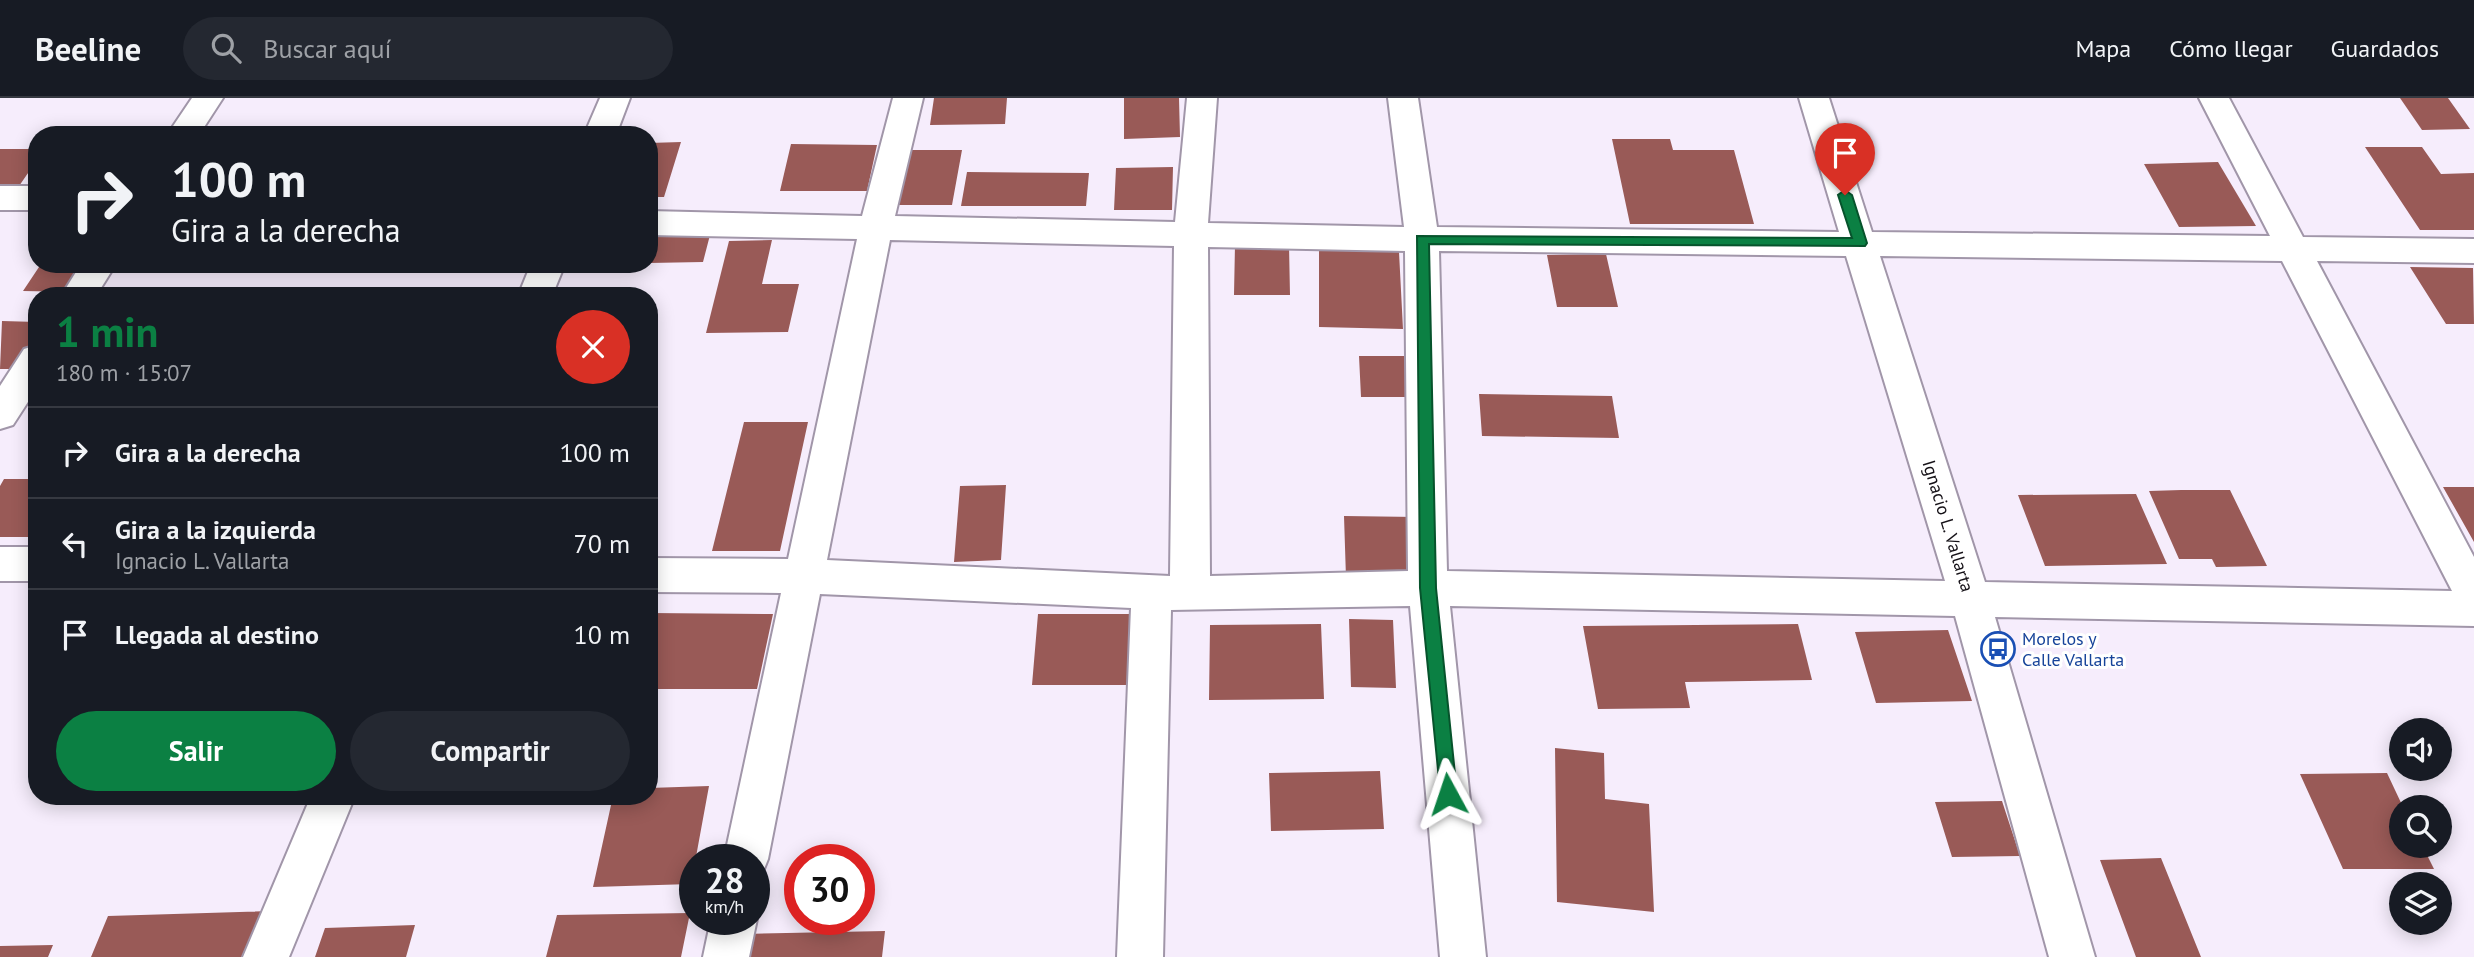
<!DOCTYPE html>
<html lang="es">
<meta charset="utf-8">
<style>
:root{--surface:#171b24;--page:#242831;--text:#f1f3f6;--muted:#9ea1a6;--line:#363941;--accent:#0b8043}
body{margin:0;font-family:"PT Sans",sans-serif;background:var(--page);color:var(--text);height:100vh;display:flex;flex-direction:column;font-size:26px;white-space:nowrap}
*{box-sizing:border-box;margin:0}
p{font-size:23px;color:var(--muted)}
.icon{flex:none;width:38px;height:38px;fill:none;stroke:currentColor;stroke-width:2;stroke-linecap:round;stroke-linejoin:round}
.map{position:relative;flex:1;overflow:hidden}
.details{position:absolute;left:28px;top:189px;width:630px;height:518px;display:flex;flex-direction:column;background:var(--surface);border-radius:28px;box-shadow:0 4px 18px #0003}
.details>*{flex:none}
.banner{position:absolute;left:28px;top:28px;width:630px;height:147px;border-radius:28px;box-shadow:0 4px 18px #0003;background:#171b24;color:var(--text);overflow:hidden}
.controls{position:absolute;left:2389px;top:620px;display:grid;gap:14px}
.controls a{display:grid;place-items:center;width:63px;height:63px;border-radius:50%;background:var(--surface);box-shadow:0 4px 18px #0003;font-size:35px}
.speed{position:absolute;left:679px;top:746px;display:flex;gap:14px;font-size:35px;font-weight:700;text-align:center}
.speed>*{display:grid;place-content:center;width:91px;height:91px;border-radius:50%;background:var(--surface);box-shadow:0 4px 18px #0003;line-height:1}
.speed small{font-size:18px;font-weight:400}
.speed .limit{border:10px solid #d22;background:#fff;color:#111}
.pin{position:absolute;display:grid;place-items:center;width:60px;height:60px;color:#fff;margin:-72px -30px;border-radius:50% 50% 50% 0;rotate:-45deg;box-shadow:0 0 7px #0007}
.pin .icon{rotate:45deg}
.me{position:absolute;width:77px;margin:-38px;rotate:355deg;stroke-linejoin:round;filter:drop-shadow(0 0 5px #0008)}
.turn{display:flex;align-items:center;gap:24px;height:147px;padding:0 28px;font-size:32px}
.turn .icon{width:91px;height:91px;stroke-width:2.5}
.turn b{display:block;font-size:49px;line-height:60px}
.round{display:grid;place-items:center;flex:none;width:74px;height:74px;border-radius:37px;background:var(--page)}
.overview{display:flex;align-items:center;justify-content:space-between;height:119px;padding:0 28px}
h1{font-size:42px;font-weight:700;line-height:52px;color:var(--accent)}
.button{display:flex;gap:14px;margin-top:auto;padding:14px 28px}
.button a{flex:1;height:80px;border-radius:42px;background:var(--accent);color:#fff;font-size:28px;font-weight:700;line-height:80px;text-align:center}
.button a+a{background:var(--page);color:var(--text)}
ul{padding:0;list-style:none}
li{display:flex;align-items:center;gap:21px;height:91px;padding:0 28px;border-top:2px solid var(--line)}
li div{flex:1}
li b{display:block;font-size:26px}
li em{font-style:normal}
header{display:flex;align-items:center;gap:42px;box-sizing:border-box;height:98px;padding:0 35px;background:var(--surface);border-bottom:2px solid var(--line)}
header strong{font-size:33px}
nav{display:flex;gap:38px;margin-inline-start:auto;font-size:24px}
.search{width:490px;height:63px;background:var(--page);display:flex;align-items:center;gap:18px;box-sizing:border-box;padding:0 24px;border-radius:38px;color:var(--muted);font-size:26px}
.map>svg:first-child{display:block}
</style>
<header>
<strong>Beeline</strong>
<div class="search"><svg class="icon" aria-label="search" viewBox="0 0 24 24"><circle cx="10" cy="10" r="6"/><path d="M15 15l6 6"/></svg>Buscar aquí</div>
<nav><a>Mapa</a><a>Cómo llegar</a><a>Guardados</a></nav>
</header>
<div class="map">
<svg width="2474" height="859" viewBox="0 0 2474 859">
<rect width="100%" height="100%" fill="#f6edfc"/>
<path fill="#995a57" d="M 934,0 L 1007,0 L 1005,26 L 930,27 Z
M 1124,0 L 1179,0 L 1180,39 L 1124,41 Z
M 2400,0 L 2448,0 L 2470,31 L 2422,32 Z
M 1612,41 L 1670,41 L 1673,52 L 1734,52 L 1754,126 L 1630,126 Z
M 681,44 L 664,99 L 649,99 L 649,45 Z
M 791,46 L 877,47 L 867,93 L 780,93 Z
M 2365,49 L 2422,49 L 2441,76 L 2474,75 L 2474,132 L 2420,132 Z
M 0,51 L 37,51 L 37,62 L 17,91 L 0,91 Z
M 908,52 L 962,52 L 952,107 L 896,107 Z
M 2218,64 L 2256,128 L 2179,129 L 2144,66 Z
M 1173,69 L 1172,112 L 1114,112 L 1116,70 Z
M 967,74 L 1089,75 L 1086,108 L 961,108 Z
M 649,137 L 710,137 L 703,164 L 649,165 Z
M 772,142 L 762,186 L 799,186 L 788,234 L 706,235 L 729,143 Z
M 1235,147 L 1289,147 L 1290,197 L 1234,197 Z
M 1319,152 L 1399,154 L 1403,231 L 1319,229 Z
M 1606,156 L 1618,209 L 1557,209 L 1547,157 Z
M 41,166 L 93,166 L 74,194 L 23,193 Z
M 2410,169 L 2473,170 L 2474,226 L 2446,226 Z
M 2,223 L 37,224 L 37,243 L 18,271 L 0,271 Z
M 1359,258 L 1405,258 L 1408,299 L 1361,299 Z
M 1479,296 L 1612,298 L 1619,340 L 1482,338 Z
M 744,324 L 808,324 L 780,453 L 712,453 Z
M 4,381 L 37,381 L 37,439 L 0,439 L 0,388 Z
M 1006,387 L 1001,462 L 954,464 L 960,388 Z
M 2443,389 L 2474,389 L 2474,444 Z
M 2181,392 L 2230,392 L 2267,468 L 2216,469 L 2212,461 L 2179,461 L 2149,393 Z
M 2136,396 L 2167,466 L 2045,468 L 2018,397 Z
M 1344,418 L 1417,419 L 1422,482 L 1346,480 Z
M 649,515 L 773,516 L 757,591 L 649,591 Z
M 1038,516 L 1131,516 L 1127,587 L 1032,587 Z
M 1349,521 L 1393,522 L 1396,590 L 1351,589 Z
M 1321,526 L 1324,601 L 1209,602 L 1210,527 Z
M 1798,526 L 1812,582 L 1685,584 L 1690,610 L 1598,611 L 1583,528 Z
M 1948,532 L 1972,603 L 1876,605 L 1855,534 Z
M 1555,650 L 1604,655 L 1605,701 L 1649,706 L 1654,814 L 1557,804 Z
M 1380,673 L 1384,731 L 1271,733 L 1269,675 Z
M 2387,675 L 2403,709 L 2401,747 L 2422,747 L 2434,771 L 2343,771 L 2300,676 Z
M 709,688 L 691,786 L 593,789 L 613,698 L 649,698 L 649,690 Z
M 2002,703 L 2020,758 L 1952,759 L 1935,704 Z
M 2161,760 L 2201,859 L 2136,859 L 2100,762 Z
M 272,813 L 255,859 L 91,859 L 108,818 Z
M 690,815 L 681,859 L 546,859 L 557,817 Z
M 415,827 L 406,859 L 315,859 L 325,830 Z
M 885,833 L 882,859 L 740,859 L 744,836 Z
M 53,847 L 48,859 L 0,859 L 0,848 Z"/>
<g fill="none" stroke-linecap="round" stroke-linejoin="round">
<g stroke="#a196a9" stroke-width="4">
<path id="minor" d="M 192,0 L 223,0 L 199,37 L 167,37 Z
M 600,0 L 630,0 L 616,37 L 584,37 Z
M 893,0 L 923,0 L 895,118 L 1175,124 L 1187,0 L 1217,0 L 1208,125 L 1404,129 L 1388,0 L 1418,0 L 1437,129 L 1839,134 L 1799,0 L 1829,0 L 1872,134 L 2270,138 L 2199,0 L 2229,0 L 2303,139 L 2474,141 L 2474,165 L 2317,163 L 2474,459 L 2474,528 L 1995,519 L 2095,859 L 2049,859 L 1955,518 L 1450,508 L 1486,859 L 1440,859 L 1410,508 L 1171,512 L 1163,859 L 1117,859 L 1131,510 L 820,496 L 768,761 L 762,776 L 754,779 L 754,761 L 724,761 L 781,495 L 649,494 L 649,460 L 788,461 L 857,141 L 649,137 L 649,113 L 862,118 ZM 890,142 L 1174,148 L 1170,478 L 827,462 ZM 1208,149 L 1405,153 L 1408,473 L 1210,478 ZM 1439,153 L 1846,158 L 1945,483 L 1447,473 ZM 1880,158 L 2282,163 L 2452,493 L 1985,484 Z
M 0,88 L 37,88 L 37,112 L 0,112 Z
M 81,166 L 116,166 L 96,198 L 61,198 Z
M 531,166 L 565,166 L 552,198 L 518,198 Z
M 37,247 L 37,290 L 13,327 L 0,331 L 0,288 L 24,251 Z
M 0,449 L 37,449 L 37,483 L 0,483 Z
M 311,698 L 355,698 L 289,859 L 243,859 Z
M 754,815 L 757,821 L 749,859 L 703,859 L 711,821 L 754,821 Z"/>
</g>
<use href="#minor" fill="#fff" fill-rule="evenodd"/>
</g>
<path fill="#0b8043" stroke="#07532c" stroke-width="2" d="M 1845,92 L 1852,97 L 1867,145 L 1865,148 L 1429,146 L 1436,490 L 1457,696 L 1454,702 L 1448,704 L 1441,702 L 1420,490 L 1417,138 L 1852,140 L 1838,97 Z"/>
<defs>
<g id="bus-ring" transform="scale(1.75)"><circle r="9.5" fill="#fff" stroke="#1a4fb4" stroke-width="1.5"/><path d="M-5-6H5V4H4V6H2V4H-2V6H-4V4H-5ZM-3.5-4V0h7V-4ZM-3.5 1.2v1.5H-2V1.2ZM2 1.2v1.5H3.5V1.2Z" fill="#1a4fb4"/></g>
</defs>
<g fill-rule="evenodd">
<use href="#bus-ring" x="1998" y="551"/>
</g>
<g text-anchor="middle" stroke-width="6" stroke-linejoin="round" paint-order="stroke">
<g font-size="18" fill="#151117" stroke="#fff">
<text transform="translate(1948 428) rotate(73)" y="6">Ignacio L. Vallarta</text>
</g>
<g font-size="18" fill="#164399" stroke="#fff" text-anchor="start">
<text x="2022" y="547">Morelos y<tspan x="2022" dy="21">Calle Vallarta</tspan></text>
</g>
</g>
</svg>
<div class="controls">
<a><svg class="icon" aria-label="sound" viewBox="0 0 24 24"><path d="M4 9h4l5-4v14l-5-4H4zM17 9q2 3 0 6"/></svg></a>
<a><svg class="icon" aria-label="search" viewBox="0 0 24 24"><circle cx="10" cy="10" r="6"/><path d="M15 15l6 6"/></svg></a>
<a><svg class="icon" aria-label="layers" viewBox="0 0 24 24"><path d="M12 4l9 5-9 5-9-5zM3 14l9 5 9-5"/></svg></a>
</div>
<div class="speed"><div>28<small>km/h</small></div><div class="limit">30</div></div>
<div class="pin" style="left:1845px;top:97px;background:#d93025"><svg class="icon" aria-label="arrive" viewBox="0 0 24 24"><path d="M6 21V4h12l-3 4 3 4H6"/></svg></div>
<svg class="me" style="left:1448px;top:696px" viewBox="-20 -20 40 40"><path d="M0-17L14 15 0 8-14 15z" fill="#0b8043" stroke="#fff" stroke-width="4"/></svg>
<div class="banner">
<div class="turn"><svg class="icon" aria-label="right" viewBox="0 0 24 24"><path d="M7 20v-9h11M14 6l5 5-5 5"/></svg><div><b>100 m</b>Gira a la derecha</div></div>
</div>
<section class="details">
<div class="overview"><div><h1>1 min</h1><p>180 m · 15:07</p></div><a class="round" style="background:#d93025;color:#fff"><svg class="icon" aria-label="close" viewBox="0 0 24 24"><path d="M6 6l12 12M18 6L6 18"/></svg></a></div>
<ul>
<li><svg class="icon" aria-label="right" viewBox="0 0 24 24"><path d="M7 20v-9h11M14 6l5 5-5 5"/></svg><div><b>Gira a la derecha</b></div><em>100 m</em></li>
<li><svg class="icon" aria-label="left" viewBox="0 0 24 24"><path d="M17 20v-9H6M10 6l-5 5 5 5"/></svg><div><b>Gira a la izquierda</b><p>Ignacio L. Vallarta</p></div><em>70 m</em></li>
<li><svg class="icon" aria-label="arrive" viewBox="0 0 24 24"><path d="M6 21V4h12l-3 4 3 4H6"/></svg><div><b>Llegada al destino</b></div><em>10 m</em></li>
</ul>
<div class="button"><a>Salir</a><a>Compartir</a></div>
</section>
</div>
